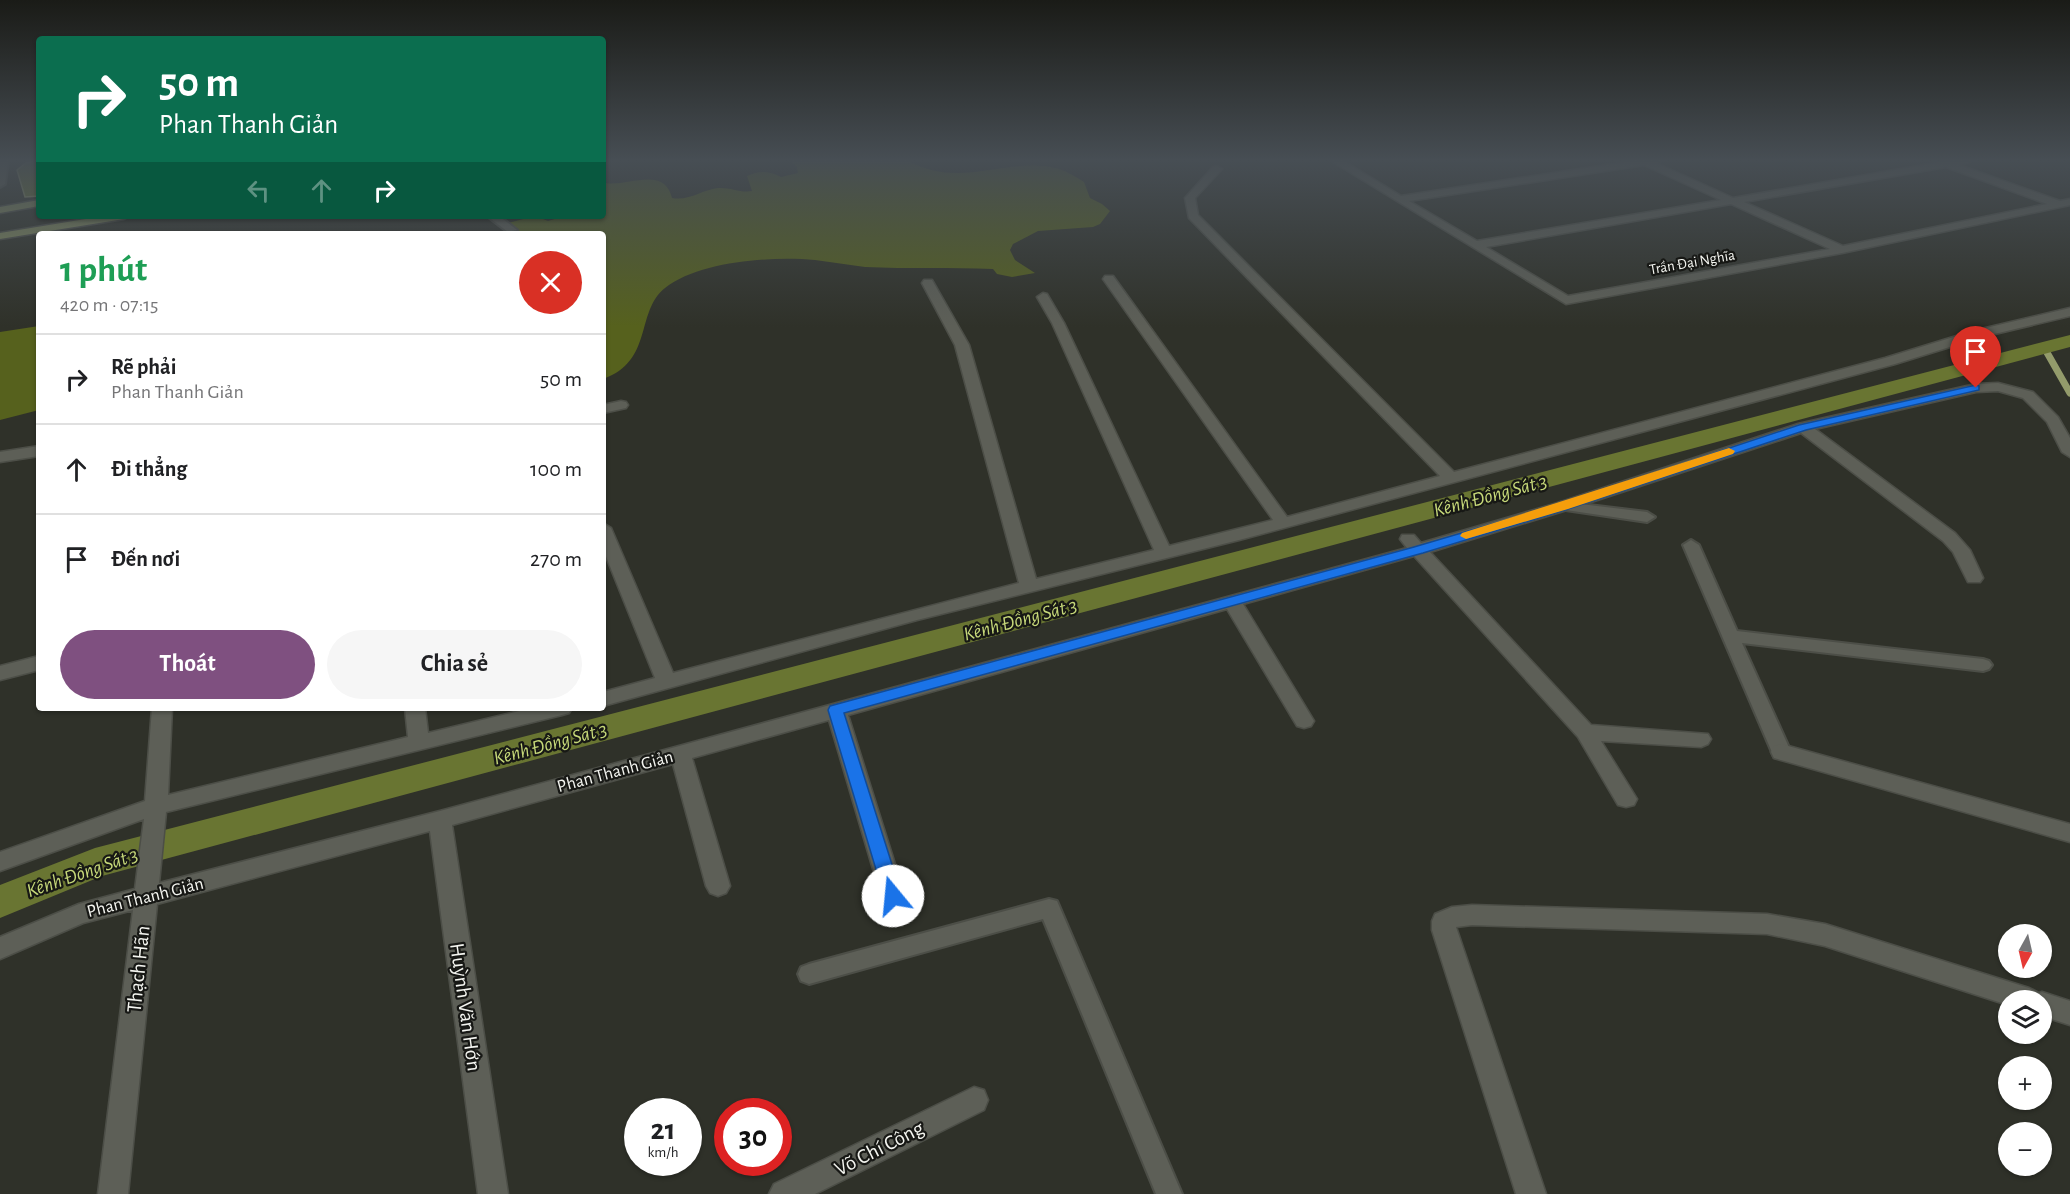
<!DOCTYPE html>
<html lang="vi">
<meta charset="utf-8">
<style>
:root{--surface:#fff;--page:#f6f6f6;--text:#202124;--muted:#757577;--line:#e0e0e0;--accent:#7f5080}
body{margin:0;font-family:"Alegreya Sans",sans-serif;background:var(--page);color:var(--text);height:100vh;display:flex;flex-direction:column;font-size:22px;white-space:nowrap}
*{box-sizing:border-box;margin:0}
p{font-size:20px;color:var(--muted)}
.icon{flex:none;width:33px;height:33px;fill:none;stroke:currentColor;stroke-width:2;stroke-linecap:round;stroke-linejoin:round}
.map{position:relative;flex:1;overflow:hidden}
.drawer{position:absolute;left:36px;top:231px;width:570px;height:480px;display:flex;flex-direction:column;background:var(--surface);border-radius:6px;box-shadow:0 2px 4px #0004}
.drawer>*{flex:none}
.banner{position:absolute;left:36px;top:36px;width:570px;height:183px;border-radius:6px;box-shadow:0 2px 4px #0004;background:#0b6e4f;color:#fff;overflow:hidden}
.needle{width:39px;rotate:188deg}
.tools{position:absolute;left:1998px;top:924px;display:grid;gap:12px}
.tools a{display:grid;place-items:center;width:54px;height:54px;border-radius:50%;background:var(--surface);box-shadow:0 2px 4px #0004;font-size:30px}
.speed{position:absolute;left:624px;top:1098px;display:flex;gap:12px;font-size:30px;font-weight:700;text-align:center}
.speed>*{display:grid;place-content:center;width:78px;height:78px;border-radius:50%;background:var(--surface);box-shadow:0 2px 4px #0004;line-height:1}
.speed small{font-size:15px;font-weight:400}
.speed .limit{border:9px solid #d22;background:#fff;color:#111}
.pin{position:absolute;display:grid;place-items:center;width:51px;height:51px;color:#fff;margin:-62px -26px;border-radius:50% 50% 50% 0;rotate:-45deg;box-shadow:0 0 6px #0007}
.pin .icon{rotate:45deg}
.me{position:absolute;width:66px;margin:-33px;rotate:343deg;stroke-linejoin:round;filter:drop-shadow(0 0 4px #0008)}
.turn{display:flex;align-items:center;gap:21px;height:126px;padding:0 24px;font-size:27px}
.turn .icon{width:78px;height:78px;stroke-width:2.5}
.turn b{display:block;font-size:42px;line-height:51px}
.lanes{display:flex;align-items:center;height:57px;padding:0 24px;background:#0003;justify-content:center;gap:30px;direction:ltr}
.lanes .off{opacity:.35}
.round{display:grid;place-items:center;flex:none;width:63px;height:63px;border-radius:32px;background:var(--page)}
.head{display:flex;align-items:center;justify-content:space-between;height:102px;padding:0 24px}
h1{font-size:36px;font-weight:700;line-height:45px;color:#1e9e55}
.primary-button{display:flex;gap:12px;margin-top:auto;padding:12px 24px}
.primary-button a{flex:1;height:69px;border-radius:36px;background:var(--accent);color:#fff;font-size:24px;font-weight:700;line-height:69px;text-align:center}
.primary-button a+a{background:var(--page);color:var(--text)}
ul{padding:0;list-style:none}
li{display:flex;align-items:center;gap:18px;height:90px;padding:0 24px;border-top:2px solid var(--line)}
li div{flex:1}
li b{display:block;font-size:22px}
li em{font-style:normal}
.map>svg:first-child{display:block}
</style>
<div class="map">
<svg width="2070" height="1194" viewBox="0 0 2070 1194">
<rect width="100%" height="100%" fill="#2f3129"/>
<path fill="#56611d" d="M 790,160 L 907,160 C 961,191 1007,155 1059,169 C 1068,172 1076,177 1084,182 L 1090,198 L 1102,204 L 1110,211 L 1100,224 L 1093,227 L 1038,231 L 1013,244 L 1010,250 L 1015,260 L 1035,273 L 1012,277 L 997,274 L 993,269 C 951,267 908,269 865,267 C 848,265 832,262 815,260 C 772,256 699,261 665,288 C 635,312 654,361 603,379 L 603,234 L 510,234 L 517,231 L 508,223 L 535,216 L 548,221 L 565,216 L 603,216 L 603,182 C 621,190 664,163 672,198 C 690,201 701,190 718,188 C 730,187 740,193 752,191 L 747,176 C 760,170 769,171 781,177 L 798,173 L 797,167 Z
M 39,326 L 39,410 L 0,420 L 0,332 Z"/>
<path fill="#697532" stroke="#939b6b" stroke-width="1.5" d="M 39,160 L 39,196 L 25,197 L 17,170 L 26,163 Z"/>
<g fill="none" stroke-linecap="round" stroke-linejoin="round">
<path stroke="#939b6b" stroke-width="7" d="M 2045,349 L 2070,393"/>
<path fill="#697532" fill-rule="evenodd" d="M 2070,335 L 2070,347 L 102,876 L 0,918 L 0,885 L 95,848 Z"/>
<g stroke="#4c4e47" stroke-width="4">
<path id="service" d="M 0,160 L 8,160 L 5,184 L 0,187 Z
M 487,216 L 499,216 L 517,230 L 508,232 Z
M 1564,502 L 1647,512 L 1655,517 L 1647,522 L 1559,509 L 1557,506 L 1559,503 Z
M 1691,540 L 1699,545 L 1737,631 L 1983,659 L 1989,661 L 1992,665 L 1989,669 L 1983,671 L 1742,643 L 1791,752 L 1788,757 L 1781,759 L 1774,757 L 1683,545 Z
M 1049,899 L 1057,901 L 1060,908 L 1182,1194 L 1156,1194 L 1043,919 L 809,984 L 801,981 L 798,974 L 801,967 L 809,964 Z"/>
</g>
<g stroke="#4c4e47" stroke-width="3">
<path id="minor" d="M 1330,160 L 1342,160 L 1401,196 L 1639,160 L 1664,160 L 1656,163 L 1733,198 L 1953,160 L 1975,160 L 1959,165 L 2060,201 L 2070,199 L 2070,205 L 1842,253 L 1566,304 ZM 1644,165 L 1721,200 L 1477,241 L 1409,201 ZM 1946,167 L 2047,204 L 1843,246 L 1744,202 ZM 1731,204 L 1830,249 L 1568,296 L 1486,247 Z
M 1217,166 L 1222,169 L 1195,198 L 1198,215 L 1454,472 L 1885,358 L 1973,331 L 2070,308 L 2070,316 L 1982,337 L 1895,364 L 1239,540 L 917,620 L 603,706 L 603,692 L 655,678 L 603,549 L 603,523 L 611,528 L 673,673 L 1019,583 L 955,345 L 922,283 L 924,280 L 932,280 L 969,345 L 1036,579 L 1154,550 L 1052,323 L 1037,297 L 1043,293 L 1047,294 L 1064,323 L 1169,546 L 1273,520 L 1103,279 L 1105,276 L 1113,276 L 1287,517 L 1440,476 L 1189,218 L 1185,198 L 1213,167 Z
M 1998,383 L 2033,392 L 2058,417 L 2070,438 L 2070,457 L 2062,452 L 2047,422 L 2023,398 L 1998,391 L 1976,392 L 1815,429 L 1955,533 L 1970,550 L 1983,578 L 1980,582 L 1968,582 L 1953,552 L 1943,541 L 1801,433 L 1570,509 L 1430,552 L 1591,725 L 1708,734 L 1711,739 L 1708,744 L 1701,747 L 1601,741 L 1637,799 L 1634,805 L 1626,807 L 1618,805 L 1578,737 L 1414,556 L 1243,604 L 1314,721 L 1311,726 L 1304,728 L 1297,726 L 1227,609 L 848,715 L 905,896 L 901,903 L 893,906 L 885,903 L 881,896 L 829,720 L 692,758 L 730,886 L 726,893 L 718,896 L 710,893 L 706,886 L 673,764 L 452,825 L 508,1194 L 478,1194 L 430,831 L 157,904 L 128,1194 L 98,1194 L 133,910 L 83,923 L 0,959 L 0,937 L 79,904 L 135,889 L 144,819 L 0,871 L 0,852 L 145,801 L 152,708 L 172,708 L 168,795 L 408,737 L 405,708 L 425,708 L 428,733 L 532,708 L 572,708 L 569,713 L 562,715 L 166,812 L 159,883 L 440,811 L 1407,548 L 1400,539 L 1402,535 L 1414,535 L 1421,543 L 1558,503 L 1798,424 L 1976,384 Z
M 621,401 L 626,402 L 628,405 L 626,408 L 603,413 L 603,405 Z
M 39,446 L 39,456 L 0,462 L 0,452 Z
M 39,656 L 39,670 L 0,680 L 0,666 Z
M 1781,744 L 2070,824 L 2070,842 L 1774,758 L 1771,752 L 1774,746 Z
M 1472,905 L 1767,914 L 1825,924 L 2029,988 L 2039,993 L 2042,992 L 2070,1001 L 2070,1025 L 2042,1016 L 2042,1000 L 2008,1000 L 2008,1005 L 1825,946 L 1767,934 L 1472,925 L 1456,927 L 1546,1194 L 1516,1194 L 1432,930 L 1432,921 L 1435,914 L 1452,907 Z
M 974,1087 L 984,1090 L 988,1100 L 984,1110 L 815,1194 L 769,1194 L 774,1184 Z"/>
</g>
<g stroke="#4c4e47" stroke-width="3">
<path id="primary" d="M 39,200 L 39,206 L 0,213 L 0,207 Z
M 104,216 L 129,216 L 124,219 L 0,239 L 0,233 Z"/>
</g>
<use href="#service" fill="#5d5f57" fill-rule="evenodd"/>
<use href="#minor" fill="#5d5f57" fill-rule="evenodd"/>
<use href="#primary" fill="#838c5f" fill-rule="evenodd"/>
</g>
<linearGradient id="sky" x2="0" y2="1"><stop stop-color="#1a1b17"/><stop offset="0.49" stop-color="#474e54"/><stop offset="1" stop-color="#474e54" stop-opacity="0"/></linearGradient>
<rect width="2070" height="327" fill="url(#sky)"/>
<path fill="#1a73e8" stroke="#114b97" stroke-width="1.5" d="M 1976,385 L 1979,386 L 1979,390 L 1806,430 L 1568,509 L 1423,553 L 844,713 L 902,896 L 900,901 L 893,903 L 887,901 L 884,896 L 828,710 L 830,706 L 1414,547 L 1560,504 L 1799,425 Z"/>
<path fill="#f59e0b" d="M 1729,448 L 1735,451 L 1733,454 L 1568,509 L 1466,539 L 1460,536 L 1462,533 Z"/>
<g text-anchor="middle" stroke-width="4.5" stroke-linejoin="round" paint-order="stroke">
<g font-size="15" fill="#f4f5f0" stroke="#171815">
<text transform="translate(1692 262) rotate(-10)" y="5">Trần Đại Nghĩa</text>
</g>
<g font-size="18" fill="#f4f5f0" stroke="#171815">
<text transform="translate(615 771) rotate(-15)" y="6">Phan Thanh Giản</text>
<text transform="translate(145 897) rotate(-14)" y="6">Phan Thanh Giản</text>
</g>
<g font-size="20" font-style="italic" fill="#c6d879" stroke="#171815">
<text transform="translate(1490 495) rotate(-15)" y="7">Kênh Đồng Sát 3</text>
<text transform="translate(1020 619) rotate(-15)" y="7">Kênh Đồng Sát 3</text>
<text transform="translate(550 743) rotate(-15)" y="7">Kênh Đồng Sát 3</text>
<text transform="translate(82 872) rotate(-19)" y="7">Kênh Đồng Sát 3</text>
</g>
<g font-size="21" fill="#f4f5f0" stroke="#171815">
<text transform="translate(138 969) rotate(-84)" y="7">Thạch Hãn</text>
<text transform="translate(466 1007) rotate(82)" y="7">Huỳnh Văn Hớn</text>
<text transform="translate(879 1148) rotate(-27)" y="7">Võ Chí Công</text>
</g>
</g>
</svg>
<div class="tools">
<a><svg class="needle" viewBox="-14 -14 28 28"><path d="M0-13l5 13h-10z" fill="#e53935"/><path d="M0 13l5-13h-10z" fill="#757577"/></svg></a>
<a><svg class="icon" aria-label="layers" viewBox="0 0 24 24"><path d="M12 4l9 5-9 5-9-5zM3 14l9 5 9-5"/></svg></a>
<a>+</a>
<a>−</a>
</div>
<div class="speed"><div>21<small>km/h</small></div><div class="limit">30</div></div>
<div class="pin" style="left:1976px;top:388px;background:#d93025"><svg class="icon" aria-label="arrive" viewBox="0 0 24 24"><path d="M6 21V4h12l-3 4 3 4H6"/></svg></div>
<svg class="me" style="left:893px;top:896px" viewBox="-20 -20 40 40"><circle r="19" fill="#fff"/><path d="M0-13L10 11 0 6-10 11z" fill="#1a73e8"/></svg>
<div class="banner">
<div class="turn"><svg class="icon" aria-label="right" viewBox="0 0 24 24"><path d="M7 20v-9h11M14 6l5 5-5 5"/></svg><div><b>50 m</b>Phan Thanh Giản</div></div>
<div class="lanes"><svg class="icon off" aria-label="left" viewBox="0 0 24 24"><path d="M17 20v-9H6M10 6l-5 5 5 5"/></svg><svg class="icon off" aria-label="ahead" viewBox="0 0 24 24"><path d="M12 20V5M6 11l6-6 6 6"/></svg><svg class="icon" aria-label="right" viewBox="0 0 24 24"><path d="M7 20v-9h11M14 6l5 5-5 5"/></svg></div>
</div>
<section class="drawer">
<div class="head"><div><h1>1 phút</h1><p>420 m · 07:15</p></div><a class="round" style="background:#d93025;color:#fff"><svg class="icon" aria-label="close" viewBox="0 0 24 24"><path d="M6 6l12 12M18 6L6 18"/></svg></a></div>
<ul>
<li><svg class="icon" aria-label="right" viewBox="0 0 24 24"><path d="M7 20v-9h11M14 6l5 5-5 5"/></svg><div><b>Rẽ phải</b><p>Phan Thanh Giản</p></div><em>50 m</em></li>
<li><svg class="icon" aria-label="ahead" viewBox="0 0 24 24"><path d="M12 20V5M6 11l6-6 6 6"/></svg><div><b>Đi thẳng</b></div><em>100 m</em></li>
<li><svg class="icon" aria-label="arrive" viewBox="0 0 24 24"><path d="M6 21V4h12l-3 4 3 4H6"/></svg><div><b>Đến nơi</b></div><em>270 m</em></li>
</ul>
<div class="primary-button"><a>Thoát</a><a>Chia sẻ</a></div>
</section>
</div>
